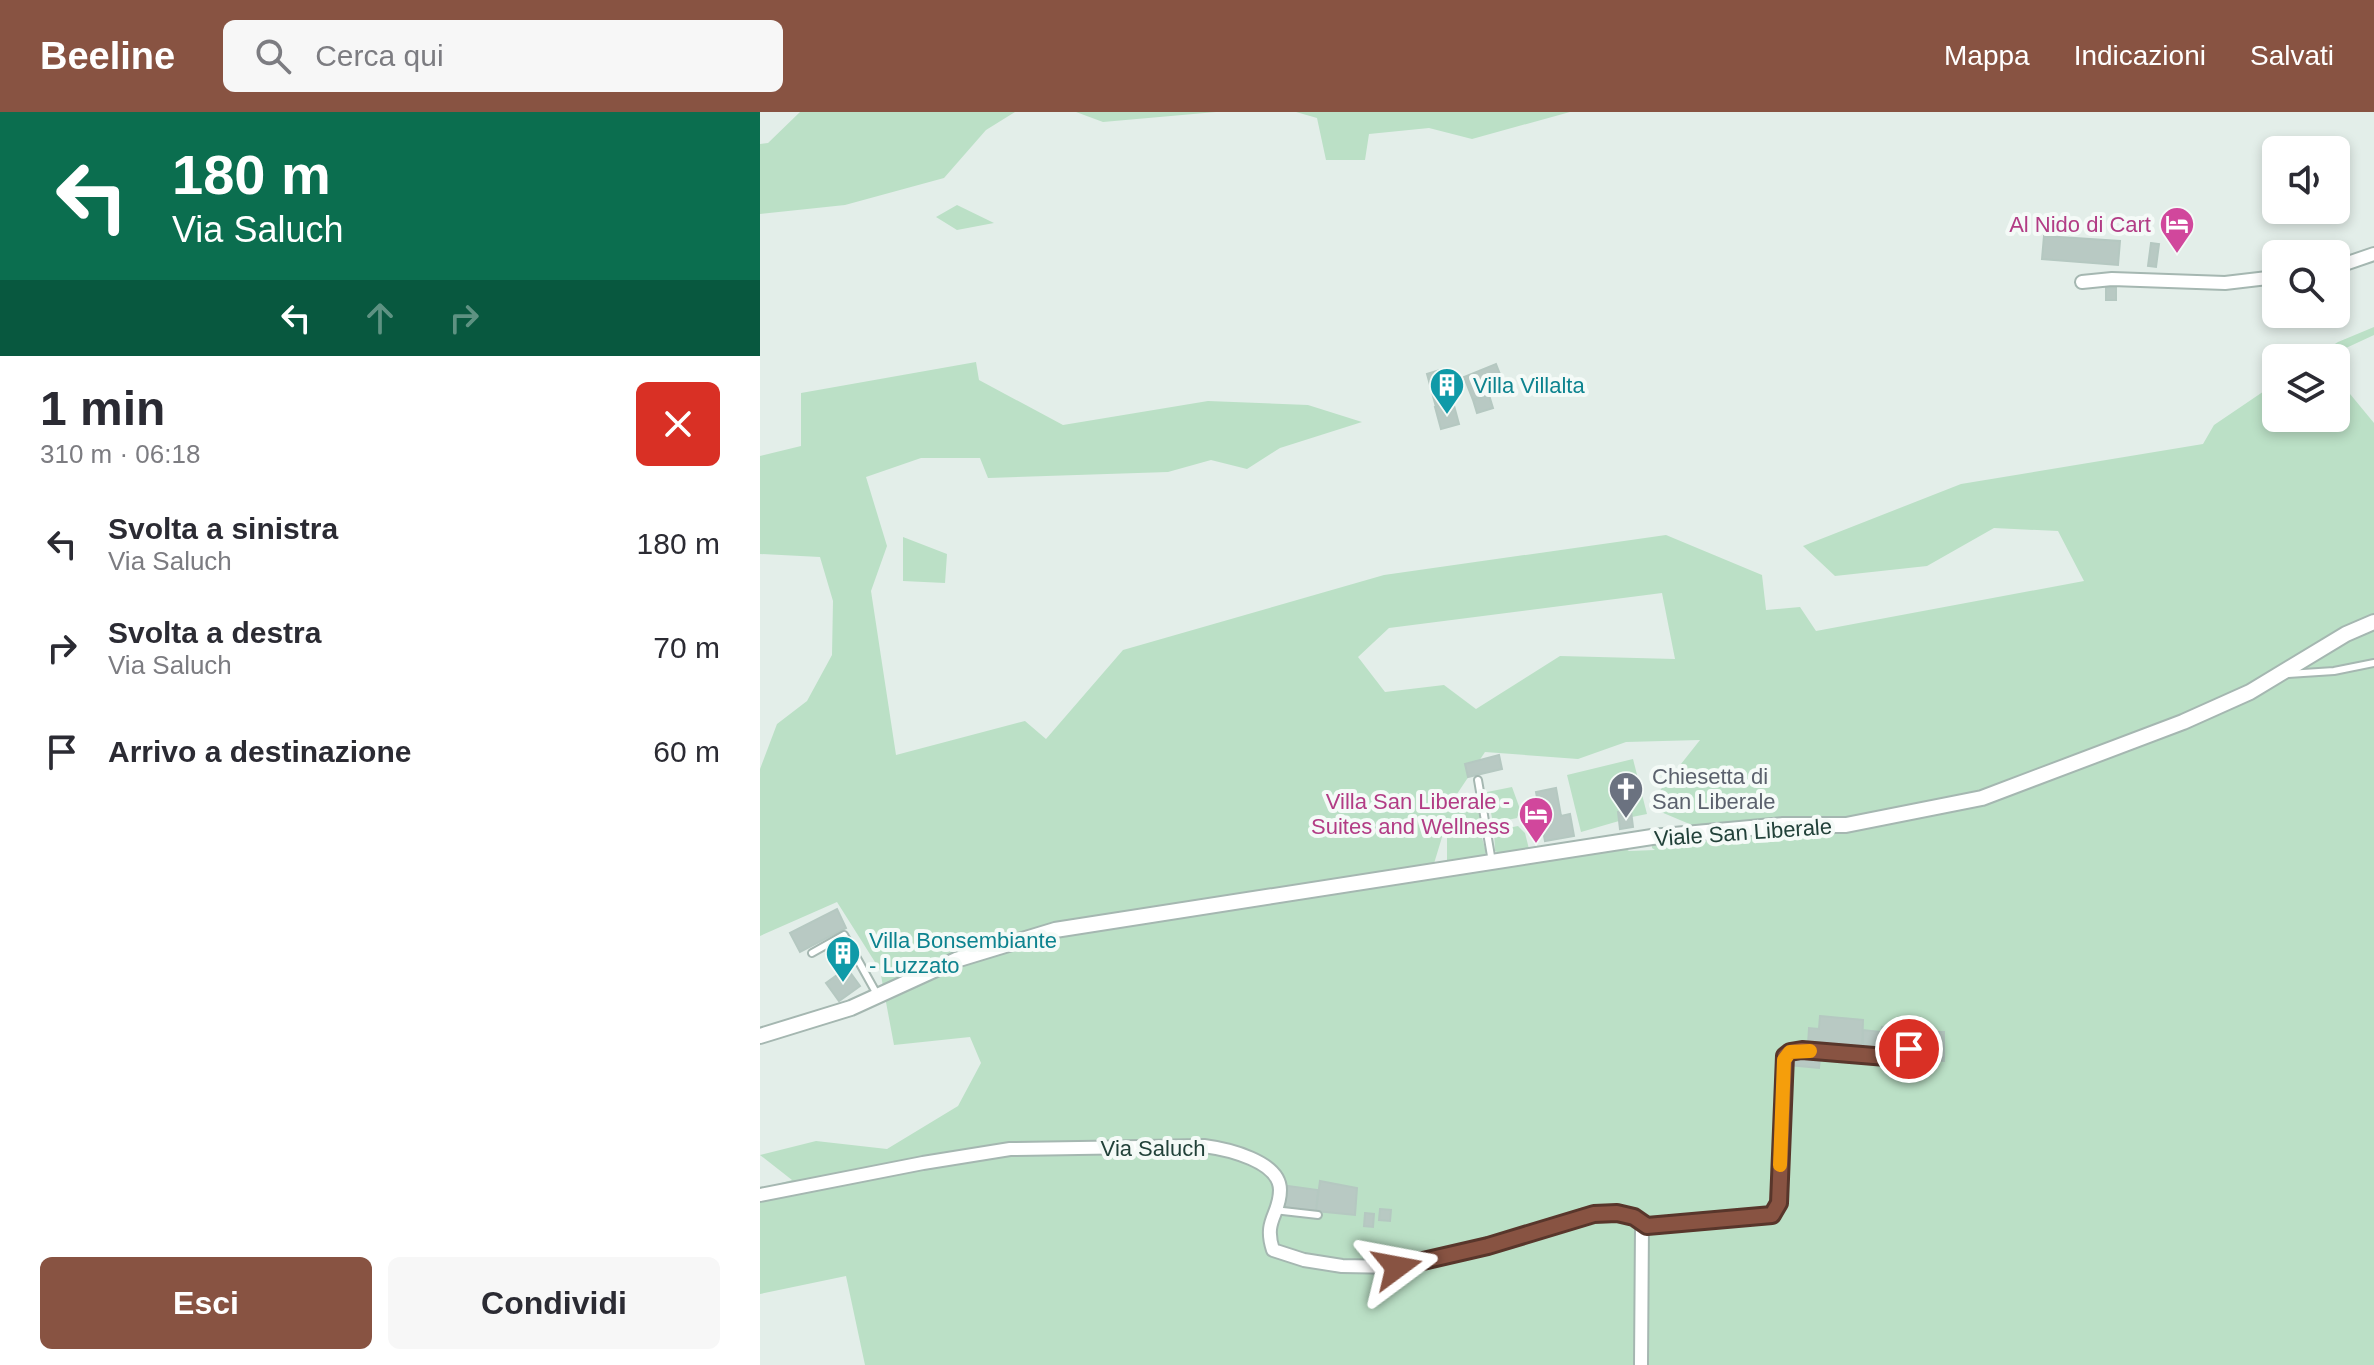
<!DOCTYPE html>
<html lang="it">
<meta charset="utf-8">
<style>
:root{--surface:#fff;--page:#f7f7f7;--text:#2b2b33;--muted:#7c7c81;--accent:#885342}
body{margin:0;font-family:Arial,sans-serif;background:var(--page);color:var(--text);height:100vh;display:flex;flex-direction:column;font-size:30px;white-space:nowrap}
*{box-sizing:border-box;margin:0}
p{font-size:26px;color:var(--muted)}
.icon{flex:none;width:44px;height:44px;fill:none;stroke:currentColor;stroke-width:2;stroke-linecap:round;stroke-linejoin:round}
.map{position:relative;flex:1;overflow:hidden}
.details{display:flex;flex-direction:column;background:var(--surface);width:760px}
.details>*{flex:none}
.top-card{background:#0b6e4f;color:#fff;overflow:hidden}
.tools{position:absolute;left:1502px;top:24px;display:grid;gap:16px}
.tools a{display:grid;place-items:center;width:88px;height:88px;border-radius:12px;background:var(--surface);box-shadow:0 4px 12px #0003;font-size:40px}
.pin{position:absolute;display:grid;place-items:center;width:68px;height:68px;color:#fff;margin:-34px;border:4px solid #fff;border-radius:50%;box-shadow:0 2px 8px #0007}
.me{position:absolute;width:88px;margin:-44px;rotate:77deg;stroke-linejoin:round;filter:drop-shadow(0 0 6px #0008)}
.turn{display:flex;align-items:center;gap:28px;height:168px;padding:0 40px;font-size:36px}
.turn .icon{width:104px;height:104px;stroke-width:2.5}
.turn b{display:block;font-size:56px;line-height:68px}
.lanes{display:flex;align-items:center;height:76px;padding:0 40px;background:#0003;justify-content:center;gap:40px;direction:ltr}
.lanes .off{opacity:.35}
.round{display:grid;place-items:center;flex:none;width:84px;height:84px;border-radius:12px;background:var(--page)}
.overview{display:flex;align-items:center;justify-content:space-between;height:136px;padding:0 40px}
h1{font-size:48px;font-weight:700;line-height:60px}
.primary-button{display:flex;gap:16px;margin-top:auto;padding:16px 40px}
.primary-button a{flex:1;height:92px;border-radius:12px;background:var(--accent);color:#fff;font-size:32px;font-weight:700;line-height:92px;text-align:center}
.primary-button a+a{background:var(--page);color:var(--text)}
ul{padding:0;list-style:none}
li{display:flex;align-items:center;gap:24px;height:104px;padding:0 40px}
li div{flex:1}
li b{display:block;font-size:30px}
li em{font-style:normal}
header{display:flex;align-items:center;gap:48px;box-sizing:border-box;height:112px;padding:0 40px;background:var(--accent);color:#fff}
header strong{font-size:38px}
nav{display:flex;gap:44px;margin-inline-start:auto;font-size:28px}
.search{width:560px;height:72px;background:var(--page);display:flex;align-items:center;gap:20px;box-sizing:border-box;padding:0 28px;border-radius:12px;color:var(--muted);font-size:30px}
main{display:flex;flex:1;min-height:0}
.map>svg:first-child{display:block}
</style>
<header>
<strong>Beeline</strong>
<div class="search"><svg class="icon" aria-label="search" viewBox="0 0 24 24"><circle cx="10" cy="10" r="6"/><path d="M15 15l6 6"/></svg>Cerca qui</div>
<nav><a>Mappa</a><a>Indicazioni</a><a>Salvati</a></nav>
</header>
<main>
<section class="details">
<div class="top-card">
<div class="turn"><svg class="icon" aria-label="left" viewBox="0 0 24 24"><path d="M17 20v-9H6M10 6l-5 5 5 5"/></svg><div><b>180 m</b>Via Saluch</div></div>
<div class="lanes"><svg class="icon" aria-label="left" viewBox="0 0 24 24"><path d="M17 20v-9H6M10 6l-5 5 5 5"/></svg><svg class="icon off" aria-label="ahead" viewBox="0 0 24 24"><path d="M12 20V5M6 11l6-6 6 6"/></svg><svg class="icon off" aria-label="right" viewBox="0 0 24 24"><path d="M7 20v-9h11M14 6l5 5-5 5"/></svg></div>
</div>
<div class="overview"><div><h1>1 min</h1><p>310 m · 06:18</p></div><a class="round" style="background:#d93025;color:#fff"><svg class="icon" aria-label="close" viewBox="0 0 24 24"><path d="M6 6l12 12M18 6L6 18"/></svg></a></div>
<ul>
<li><svg class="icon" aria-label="left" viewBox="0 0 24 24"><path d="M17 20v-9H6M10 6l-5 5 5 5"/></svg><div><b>Svolta a sinistra</b><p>Via Saluch</p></div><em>180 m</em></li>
<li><svg class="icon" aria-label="right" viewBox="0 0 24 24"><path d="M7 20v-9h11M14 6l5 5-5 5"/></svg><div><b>Svolta a destra</b><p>Via Saluch</p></div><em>70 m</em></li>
<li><svg class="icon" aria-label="arrive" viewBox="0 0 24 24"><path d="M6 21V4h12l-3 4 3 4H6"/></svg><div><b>Arrivo a destinazione</b></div><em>60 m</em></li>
</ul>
<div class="primary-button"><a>Esci</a><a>Condividi</a></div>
</section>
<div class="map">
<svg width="1614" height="1253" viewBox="0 0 1614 1253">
<rect width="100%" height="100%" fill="#e3eee9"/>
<path fill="#bbe0c6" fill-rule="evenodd" d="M 40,0 L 255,0 L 226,18 L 184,66 L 85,93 L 0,102 L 0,32 L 8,31 Z
M 316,0 L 456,0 L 343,10 Z
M 536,0 L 810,0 L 712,27 L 669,16 L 609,22 L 605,48 L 566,48 L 557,6 Z
M 197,93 L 234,111 L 197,118 L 176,105 Z
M 1614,215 L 1614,223 L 1586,236 L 1576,250 L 1576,246 L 1553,246 L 1578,230 Z
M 216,250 L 219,268 L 303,313 L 448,289 L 548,293 L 602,310 L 520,336 L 487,357 L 451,348 L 408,360 L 228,366 L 220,346 L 161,346 L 106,365 L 127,434 L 111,479 L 136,643 L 265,609 L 286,627 L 363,538 L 624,463 L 906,423 L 1002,463 L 1006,498 L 1040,495 L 1056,519 L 1324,469 L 1298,419 L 1234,416 L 1167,454 L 1075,464 L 1043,434 L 1201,372 L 1443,332 L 1454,313 L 1516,271 L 1516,306 L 1576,306 L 1576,265 L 1614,311 L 1614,1253 L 105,1253 L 86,1164 L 0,1182 L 0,1077 L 32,1068 L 0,1043 L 56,1029 L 127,1037 L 198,994 L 221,951 L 210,925 L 134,933 L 120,858 L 77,790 L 0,824 L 0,657 L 17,612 L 47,589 L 72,543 L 73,489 L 60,445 L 0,442 L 0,344 L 41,334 L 41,281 ZM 902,481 L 915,547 L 800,544 L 716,597 L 684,573 L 625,580 L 598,545 L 629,516 ZM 940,628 L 898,681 L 901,700 L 946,719 L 892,725 L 892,736 L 895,738 L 869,739 L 856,730 L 669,768 L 686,712 L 688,719 L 722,713 L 716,683 L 695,685 L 725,640 L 818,647 L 866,630 Z
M 143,425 L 187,442 L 185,471 L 143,469 Z
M 873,647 L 887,702 L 872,705 L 871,699 L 858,700 L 859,709 L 821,720 L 807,663 Z
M 752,675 L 760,697 L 757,706 L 733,711 L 727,680 Z
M 758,714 L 765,721 L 769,737 L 741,742 L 735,739 L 734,719 Z
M 721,722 L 726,740 L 723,747 L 687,751 L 687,726 Z"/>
<path fill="#b8c9c3" stroke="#b5c8c1" stroke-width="2" d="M 1284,124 L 1360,129 L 1358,153 L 1282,147 Z
M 1391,131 L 1399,132 L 1396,155 L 1388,154 Z
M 1356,175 L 1356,188 L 1346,188 L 1346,176 Z
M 736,252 L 745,275 L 713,288 L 704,265 Z
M 683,257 L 693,290 L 676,295 L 667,262 Z
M 729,283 L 733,296 L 717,301 L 713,288 Z
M 693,290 L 699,312 L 681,317 L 675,295 Z
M 739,643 L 742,657 L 708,665 L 705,652 Z
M 796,676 L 801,704 L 810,702 L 814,724 L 785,729 L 776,680 Z
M 871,699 L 873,715 L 860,717 L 858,700 Z
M 77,797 L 86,816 L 40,840 L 30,821 Z
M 87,856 L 100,874 L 79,889 L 66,871 Z
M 1060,904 L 1103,908 L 1102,938 L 1048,933 L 1049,916 L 1059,917 Z
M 1122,915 L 1136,920 L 1135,937 L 1103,934 L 1103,918 L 1121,920 Z
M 1157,920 L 1184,920 L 1184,949 L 1157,948 Z
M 1030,944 L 1060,946 L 1059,956 L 1029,953 Z
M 560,1069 L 597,1076 L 595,1103 L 556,1099 Z
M 528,1074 L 558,1078 L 556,1099 L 524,1096 Z
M 620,1097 L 631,1098 L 630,1109 L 619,1108 Z
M 605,1101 L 614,1102 L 613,1115 L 604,1114 Z"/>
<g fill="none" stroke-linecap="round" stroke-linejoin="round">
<g stroke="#a5b7b1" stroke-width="10">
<path id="service" d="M 1528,562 L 1574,559 L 1614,551
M 718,668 L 732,750
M 52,841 L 84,823 L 118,884
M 514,1098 L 558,1103
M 882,1113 L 944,1110 L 1012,1103 L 1017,1098 L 1019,1091 L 1025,944 L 1030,940 L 1042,938 L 1138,946 C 1150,941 1149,934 1150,922"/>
</g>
<g stroke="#a5b7b1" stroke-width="16">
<path id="minor" d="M 1576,155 L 1614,142
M 1322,170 L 1352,167 L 1465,171 L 1516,165
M 0,1083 L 163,1051 L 250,1037 L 444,1034 C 467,1037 520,1049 520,1078 C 520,1103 503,1108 513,1138 L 544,1148 L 582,1154 L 637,1155 L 728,1134 L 834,1102 L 857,1101 L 874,1105 L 882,1113 L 881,1253"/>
</g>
<g stroke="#a5b7b1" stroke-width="18">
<path id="tertiary" d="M 0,924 L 91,896 L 196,848 L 295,818 L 892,725 L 1023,713 L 1086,713 L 1222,686 L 1423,610 L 1490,580 L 1586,522 L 1614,510"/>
</g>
<use href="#service" stroke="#fff" stroke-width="6"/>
<use href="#minor" stroke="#fff" stroke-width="12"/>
<use href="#tertiary" stroke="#fff" stroke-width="14"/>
</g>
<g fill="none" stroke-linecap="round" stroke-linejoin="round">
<g stroke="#58362b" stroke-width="20">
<path id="route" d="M 637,1155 L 728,1134 L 834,1102 L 857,1101 L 874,1105 L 887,1114 L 1012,1103 L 1019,1091 L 1025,944 L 1030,940 L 1042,938 L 1138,946 L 1145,943 L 1149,937"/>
</g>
<use href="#route" stroke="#885342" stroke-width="14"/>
<path stroke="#f59e0b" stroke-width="14" d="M 1020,1053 L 1024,948 L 1030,940 L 1050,939"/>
</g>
<defs>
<g id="hotel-pin" transform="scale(1.8)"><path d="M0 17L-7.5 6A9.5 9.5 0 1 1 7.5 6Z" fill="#d1479c" stroke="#f4faf7"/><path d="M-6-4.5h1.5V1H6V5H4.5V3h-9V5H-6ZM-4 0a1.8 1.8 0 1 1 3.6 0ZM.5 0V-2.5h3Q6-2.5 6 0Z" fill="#fff"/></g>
<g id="building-pin" transform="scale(1.8)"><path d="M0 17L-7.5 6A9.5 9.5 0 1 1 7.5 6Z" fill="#0f9aa8" stroke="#f4faf7"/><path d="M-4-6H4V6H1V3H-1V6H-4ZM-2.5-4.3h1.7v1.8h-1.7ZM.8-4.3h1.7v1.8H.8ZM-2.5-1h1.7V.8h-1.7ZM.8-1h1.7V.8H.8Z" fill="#fff"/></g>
<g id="church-pin" transform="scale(1.8)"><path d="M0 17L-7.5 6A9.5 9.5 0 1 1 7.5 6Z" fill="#6b7280" stroke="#f4faf7"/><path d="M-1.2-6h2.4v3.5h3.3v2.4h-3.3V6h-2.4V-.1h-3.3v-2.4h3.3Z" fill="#fff"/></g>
</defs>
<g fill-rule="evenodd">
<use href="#hotel-pin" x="1417" y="112"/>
<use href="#building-pin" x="687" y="273"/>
<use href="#church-pin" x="866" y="677"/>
<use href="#hotel-pin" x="776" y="702"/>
<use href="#building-pin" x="83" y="841"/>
</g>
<g text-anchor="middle" stroke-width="8" stroke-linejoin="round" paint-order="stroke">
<g font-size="22" fill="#b23c85" stroke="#f4faf7" text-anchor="end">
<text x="1391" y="120">Al Nido di Cart</text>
<text x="750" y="697">Villa San Liberale -<tspan x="750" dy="25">Suites and Wellness</tspan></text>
</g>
<g font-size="22" fill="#0d838f" stroke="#f4faf7" text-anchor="start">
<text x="713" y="281">Villa Villalta</text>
<text x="109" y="836">Villa Bonsembiante<tspan x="109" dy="25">- Luzzato</tspan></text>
</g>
<g font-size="22" fill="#5b616d" stroke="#f4faf7" text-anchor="start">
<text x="892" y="672">Chiesetta di<tspan x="892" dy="25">San Liberale</tspan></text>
</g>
<g font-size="22" fill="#214139" stroke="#f4faf7">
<text transform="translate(983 720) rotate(-4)" y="8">Viale San Liberale</text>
<text x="393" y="1044">Via Saluch</text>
</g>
</g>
</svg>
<div class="tools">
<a><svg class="icon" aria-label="sound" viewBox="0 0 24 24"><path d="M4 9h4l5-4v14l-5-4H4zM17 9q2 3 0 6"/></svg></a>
<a><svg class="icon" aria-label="search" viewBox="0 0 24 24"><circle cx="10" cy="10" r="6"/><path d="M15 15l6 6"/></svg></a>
<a><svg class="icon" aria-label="layers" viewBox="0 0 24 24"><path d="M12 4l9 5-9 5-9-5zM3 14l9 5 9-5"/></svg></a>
</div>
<div class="pin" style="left:1149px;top:937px;background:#d93025"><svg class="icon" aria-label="arrive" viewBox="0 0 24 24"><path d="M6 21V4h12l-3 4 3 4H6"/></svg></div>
<svg class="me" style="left:637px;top:1155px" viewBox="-20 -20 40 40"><path d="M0-17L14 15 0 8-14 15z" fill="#885342" stroke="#fff" stroke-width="4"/></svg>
</div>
</main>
